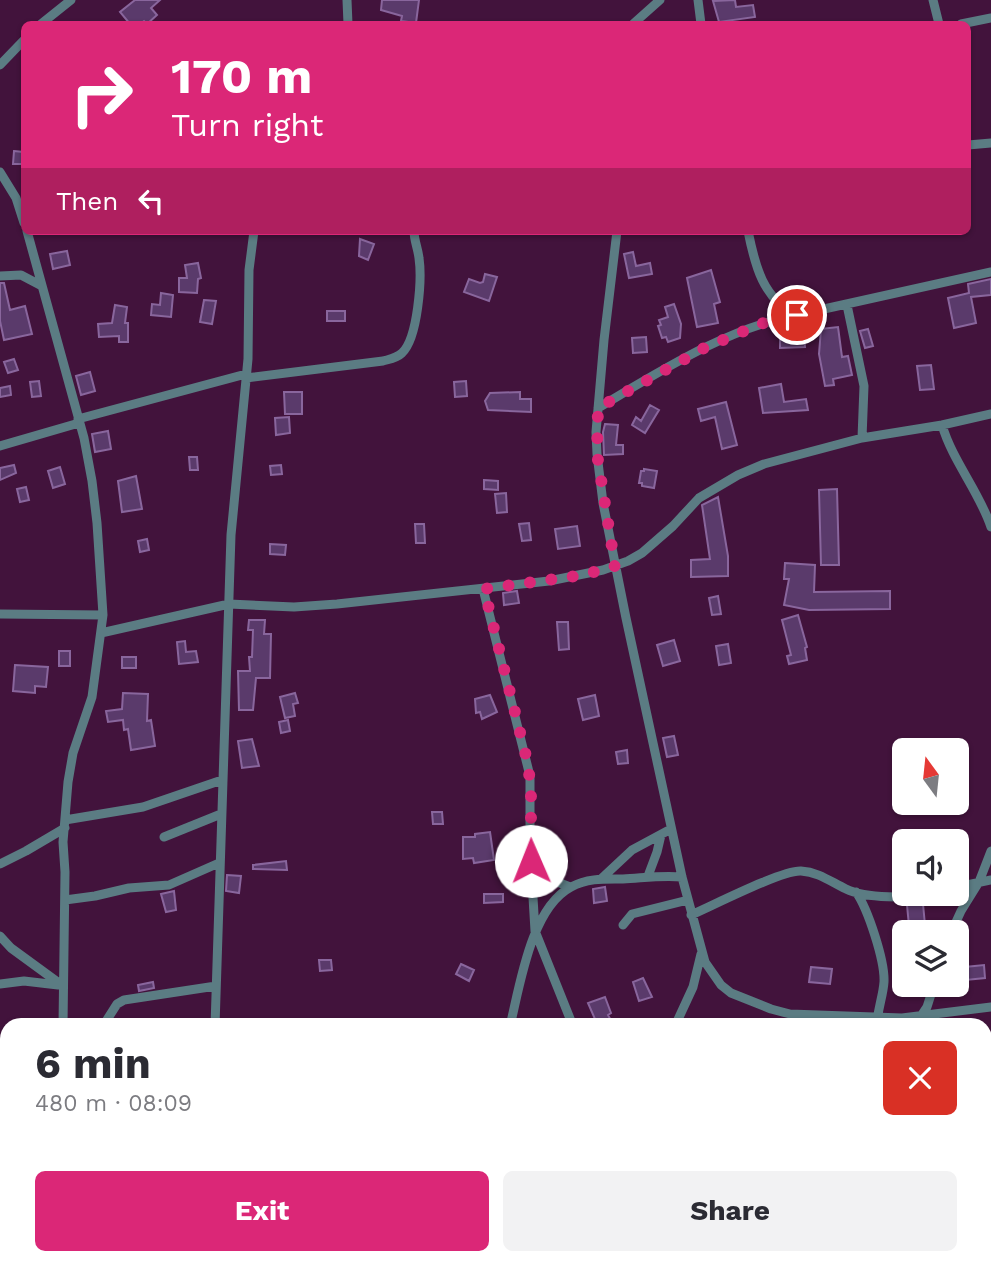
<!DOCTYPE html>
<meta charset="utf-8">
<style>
:root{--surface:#fff;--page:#f2f2f3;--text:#2b2b33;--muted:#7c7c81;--accent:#db2777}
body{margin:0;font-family:"Work Sans",sans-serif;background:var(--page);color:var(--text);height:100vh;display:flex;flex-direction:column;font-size:26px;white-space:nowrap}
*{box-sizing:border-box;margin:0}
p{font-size:23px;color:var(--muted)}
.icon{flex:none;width:38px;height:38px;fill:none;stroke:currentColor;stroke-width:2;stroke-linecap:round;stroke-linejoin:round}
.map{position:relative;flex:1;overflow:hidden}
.drawer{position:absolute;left:0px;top:1018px;width:992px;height:247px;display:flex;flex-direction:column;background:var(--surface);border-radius:21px 21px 0 0;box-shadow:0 2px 5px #0004}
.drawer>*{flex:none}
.guide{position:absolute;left:21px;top:21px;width:950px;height:214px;border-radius:10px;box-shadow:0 2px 5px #0004;background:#db2777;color:#fff;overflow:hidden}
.needle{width:46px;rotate:345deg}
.fabs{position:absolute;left:892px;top:738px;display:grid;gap:14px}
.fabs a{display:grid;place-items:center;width:77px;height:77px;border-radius:10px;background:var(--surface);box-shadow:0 2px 5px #0004;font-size:35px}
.pin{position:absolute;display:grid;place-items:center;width:60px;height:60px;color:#fff;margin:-30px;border:4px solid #fff;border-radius:50%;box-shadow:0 2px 7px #0007}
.me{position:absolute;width:77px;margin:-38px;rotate:359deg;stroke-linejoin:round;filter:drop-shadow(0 0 5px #0008)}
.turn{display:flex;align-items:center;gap:24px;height:147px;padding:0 35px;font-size:32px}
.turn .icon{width:91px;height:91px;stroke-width:2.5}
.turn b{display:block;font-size:49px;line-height:60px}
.then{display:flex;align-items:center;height:66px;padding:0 35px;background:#0003;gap:14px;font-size:26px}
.round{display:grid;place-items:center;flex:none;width:74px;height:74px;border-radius:10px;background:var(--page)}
.head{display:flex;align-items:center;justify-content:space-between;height:119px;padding:0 35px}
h1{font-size:42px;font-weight:700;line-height:52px}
.cta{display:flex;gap:14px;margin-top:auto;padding:14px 35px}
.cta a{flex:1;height:80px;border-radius:10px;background:var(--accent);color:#fff;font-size:28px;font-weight:700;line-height:80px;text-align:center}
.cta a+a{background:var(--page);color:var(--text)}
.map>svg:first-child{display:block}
</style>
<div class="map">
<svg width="991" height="1265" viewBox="0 0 991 1265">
<rect width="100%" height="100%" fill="#42133c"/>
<path fill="#5a3a6b" stroke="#89669d" stroke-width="2" d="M 135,0 L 160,0 L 151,8 L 157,15 L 147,24 L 144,21 L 140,24 L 130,24 L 120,12 Z
M 382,0 L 419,0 L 416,23 L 401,21 L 402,16 L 381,10 Z
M 735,0 L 736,7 L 753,5 L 755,17 L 719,22 L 713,1 Z
M 14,151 L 23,152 L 22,164 L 13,164 Z
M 360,239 L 374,244 L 368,260 L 359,256 Z
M 67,251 L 70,265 L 53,269 L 50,254 Z
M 633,252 L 636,266 L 650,263 L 652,274 L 629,278 L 624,254 Z
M 198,263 L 201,278 L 198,279 L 197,293 L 179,292 L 179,278 L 187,278 L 185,265 Z
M 711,270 L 720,302 L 714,304 L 718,323 L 697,327 L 687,278 Z
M 485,274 L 497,277 L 489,301 L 464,292 L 469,279 L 480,283 L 483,282 Z
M 991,279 L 991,295 L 971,297 L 976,323 L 954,328 L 948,298 L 969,293 L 968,284 Z
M 0,283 L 4,283 L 10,310 L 25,306 L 32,334 L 4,340 L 0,321 Z
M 161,293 L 173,295 L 171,317 L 151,315 L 152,304 L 160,305 Z
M 204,300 L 216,301 L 212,324 L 200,322 Z
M 674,304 L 681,324 L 680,338 L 668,342 L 666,337 L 662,338 L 658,326 L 661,325 L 659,320 L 668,317 L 665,307 Z
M 115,305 L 127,307 L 125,323 L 128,323 L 128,342 L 119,342 L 119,336 L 99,337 L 98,324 L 112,323 Z
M 327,311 L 345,311 L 345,321 L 327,321 Z
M 838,327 L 842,357 L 848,356 L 852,375 L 833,379 L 834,385 L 825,386 L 819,354 L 821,329 Z
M 868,329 L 873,346 L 865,348 L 860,331 Z
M 804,332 L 805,347 L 780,348 L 780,333 Z
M 646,337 L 647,352 L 633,353 L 632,338 Z
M 14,359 L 18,370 L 8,373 L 4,362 Z
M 931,365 L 934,389 L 920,390 L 917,366 Z
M 90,372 L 95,391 L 81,395 L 76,376 Z
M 39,381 L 41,396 L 32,397 L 30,382 Z
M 466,381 L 467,396 L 455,397 L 454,382 Z
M 781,384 L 784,402 L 806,399 L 808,410 L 763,413 L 759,388 Z
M 10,386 L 11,395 L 0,397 L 0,388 Z
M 284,392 L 302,392 L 302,414 L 285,414 Z
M 520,392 L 520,399 L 531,399 L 531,412 L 488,410 L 485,401 L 490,393 Z
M 726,402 L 737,445 L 722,449 L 715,417 L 701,421 L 698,409 Z
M 650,405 L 659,410 L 645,433 L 632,425 L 636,417 L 641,421 Z
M 289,417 L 290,433 L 276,435 L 275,418 Z
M 605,424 L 618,425 L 616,445 L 623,445 L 623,454 L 604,455 L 603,432 Z
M 108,431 L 111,449 L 95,452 L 92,434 Z
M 189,457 L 197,457 L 198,470 L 190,470 Z
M 14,465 L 16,473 L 0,480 L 0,468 Z
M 281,465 L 282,474 L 271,475 L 270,466 Z
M 60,467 L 65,484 L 53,488 L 48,471 Z
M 644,469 L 657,471 L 654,488 L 642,486 L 642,483 L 639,483 L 641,471 L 644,471 Z
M 136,476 L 142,509 L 122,512 L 118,481 Z
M 484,480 L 498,481 L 498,490 L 484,489 Z
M 26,487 L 29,500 L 20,502 L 17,489 Z
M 837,489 L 839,565 L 821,565 L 819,490 Z
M 506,493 L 507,512 L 497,513 L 495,494 Z
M 718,497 L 728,556 L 728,576 L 691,577 L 691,560 L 710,559 L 702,505 Z
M 529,523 L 531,540 L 522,541 L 519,524 Z
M 415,524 L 424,524 L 425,543 L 416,543 Z
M 577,526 L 580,546 L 558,549 L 555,529 Z
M 147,539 L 149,550 L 140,552 L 138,541 Z
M 270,544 L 286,545 L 285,555 L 270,554 Z
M 785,563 L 815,565 L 814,592 L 890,591 L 890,609 L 809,610 L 784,605 L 789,579 L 784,579 Z
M 517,591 L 519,603 L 504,605 L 503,593 Z
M 718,596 L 721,614 L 712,615 L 709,598 Z
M 798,615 L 807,647 L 805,648 L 807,660 L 789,664 L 787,656 L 791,655 L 782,620 Z
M 249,620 L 265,620 L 264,634 L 271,634 L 270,678 L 256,678 L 253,710 L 239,710 L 238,671 L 250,671 L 249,657 L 252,657 L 253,630 L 248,630 Z
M 557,622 L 568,622 L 569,649 L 559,650 Z
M 674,640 L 680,661 L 663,666 L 657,645 Z
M 185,641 L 186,652 L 196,651 L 198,662 L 179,664 L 177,642 Z
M 728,644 L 731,663 L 719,665 L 716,646 Z
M 59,651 L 70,651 L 70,666 L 59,666 Z
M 122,657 L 136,657 L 136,668 L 122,668 Z
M 15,665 L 48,667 L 46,687 L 35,686 L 35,693 L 13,691 Z
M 123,693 L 148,694 L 147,721 L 151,720 L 155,746 L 131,750 L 128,729 L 124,730 L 123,720 L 108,722 L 106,711 L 122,709 Z
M 295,693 L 298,703 L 293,704 L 295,716 L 285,718 L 280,697 Z
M 490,695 L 497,712 L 482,719 L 480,712 L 476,713 L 475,699 Z
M 595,695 L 599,716 L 583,720 L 578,699 Z
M 288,720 L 290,731 L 281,733 L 279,722 Z
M 674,736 L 678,755 L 667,757 L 663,738 Z
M 252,739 L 259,766 L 242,768 L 238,741 Z
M 627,750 L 628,763 L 618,764 L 616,752 Z
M 432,812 L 442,812 L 443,824 L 433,824 Z
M 490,832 L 494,860 L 474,863 L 473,858 L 463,859 L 463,837 L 475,837 L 475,834 Z
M 286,861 L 287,870 L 253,869 L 253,865 Z
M 227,875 L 241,876 L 239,893 L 226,891 Z
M 605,887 L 607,901 L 594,903 L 593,889 Z
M 174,891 L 176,910 L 166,912 L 161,894 Z
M 484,894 L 503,894 L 503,902 L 484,903 Z
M 923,904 L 925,925 L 909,926 L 907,905 Z
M 319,960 L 331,960 L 332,970 L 320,971 Z
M 461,964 L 474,970 L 469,981 L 456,974 Z
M 984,965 L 985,978 L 966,980 L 965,967 Z
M 811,967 L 832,969 L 830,984 L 809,982 Z
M 643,978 L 652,997 L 639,1001 L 633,982 Z
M 153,982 L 154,988 L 139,991 L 138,985 Z
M 605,997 L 611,1013 L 608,1015 L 614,1026 L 598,1026 L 588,1003 Z"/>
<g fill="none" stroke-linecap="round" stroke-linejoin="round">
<path stroke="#5b7c83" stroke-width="9" d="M 347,0 L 348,24
M 698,0 L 701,24
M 933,0 L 939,24
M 41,24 L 71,0
M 633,24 L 660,0
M 961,24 L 991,18
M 0,65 L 24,40
M 968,145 L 991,143
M 0,172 L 16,198 L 24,223
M 27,231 L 84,438 L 92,481 L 97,523 L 103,615 L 92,697 L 73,753 L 68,782 L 63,842 L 65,872 L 63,1026
M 617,231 L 604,340 L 596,432 L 597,454 L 603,503 L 626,618 L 682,877 L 705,962 L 721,985 L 731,993 L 771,1009 L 790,1014 L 902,1018 L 991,1007
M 748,231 C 755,266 763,299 797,315 L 991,272
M 0,276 L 21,275 L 40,285
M 847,305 L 864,386 L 862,438
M 246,378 L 383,361 C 390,359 397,358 402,353 C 418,338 422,279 419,258 C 418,249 414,240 414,231
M 598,408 C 659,372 727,328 797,315
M 78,419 L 246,374
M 942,425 C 953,462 979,491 991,527
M 0,446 L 79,423
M 483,589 L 530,776 L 530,847 L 535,931 L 573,1026
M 0,614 L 103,615
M 101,633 L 229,604 L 294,607 L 337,604 L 549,581 L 603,570 L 628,561 L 642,553 L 673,526 L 699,498 L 738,475 L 764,464 L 862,438 L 942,425 L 991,414
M 65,820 L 143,807 L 222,780
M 164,837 L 221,814
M 532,863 L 545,877 L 570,887
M 0,864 L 26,851 L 65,828
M 648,876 L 657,852 L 661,835
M 602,878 L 632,850 L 671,829
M 957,887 L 991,880
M 856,892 C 868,909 885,961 884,982 C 883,997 877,1010 877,1026
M 65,900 L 95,896 L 129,888 L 169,885 L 219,863
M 691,915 C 714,905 782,870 801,871 C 819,872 831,882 846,889 C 866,899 910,898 931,894
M 623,925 L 632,914 L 688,900
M 951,933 L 961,911 L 979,882 L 991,851
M 0,936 L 11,948 L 63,986
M 0,984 L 24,981 L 58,985
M 921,1016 L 927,1007 L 934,985
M 103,1026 L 117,1004 L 124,1000 L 216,986
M 215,1026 L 231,535 L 248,359 L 249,270 L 254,231
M 510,1026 C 520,985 531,908 571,887 C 588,878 604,879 623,879 C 643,878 662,875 682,877
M 675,1026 L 693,987 L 701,954
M 0,1055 L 7,1053
M 985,1122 L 991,1113
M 0,1191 L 7,1191
M 0,1230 L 7,1219
M 985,1244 L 991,1244
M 0,1246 L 7,1242
M 514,1258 L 515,1265
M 652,1258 L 667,1264 L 684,1265
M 40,1265 L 40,1258
M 205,1265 L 205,1258
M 698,1265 L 763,1263 L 795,1258"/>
</g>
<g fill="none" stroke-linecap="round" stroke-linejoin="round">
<path stroke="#db2777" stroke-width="12" stroke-dasharray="0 21.6" d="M 531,861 L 531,791 L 528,764 L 484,589 L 583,575 L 615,566 L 597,454 L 598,408 L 706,347 L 766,322 L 797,315"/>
</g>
</svg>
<div class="fabs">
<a><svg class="needle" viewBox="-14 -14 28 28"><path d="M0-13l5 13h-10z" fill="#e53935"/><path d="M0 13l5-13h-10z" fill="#7c7c81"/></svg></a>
<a><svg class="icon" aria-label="sound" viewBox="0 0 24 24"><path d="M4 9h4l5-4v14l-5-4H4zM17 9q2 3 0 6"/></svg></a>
<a><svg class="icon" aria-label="layers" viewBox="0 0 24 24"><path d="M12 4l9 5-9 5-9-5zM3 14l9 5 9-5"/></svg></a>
</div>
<div class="pin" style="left:797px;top:315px;background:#d93025"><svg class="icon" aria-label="arrive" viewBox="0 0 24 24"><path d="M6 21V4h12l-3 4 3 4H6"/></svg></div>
<svg class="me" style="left:531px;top:861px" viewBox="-20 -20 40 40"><circle r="19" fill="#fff"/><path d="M0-13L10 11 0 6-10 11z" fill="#db2777"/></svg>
<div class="guide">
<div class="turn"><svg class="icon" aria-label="right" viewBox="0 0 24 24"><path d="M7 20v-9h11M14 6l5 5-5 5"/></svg><div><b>170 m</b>Turn right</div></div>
<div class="then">Then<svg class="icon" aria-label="left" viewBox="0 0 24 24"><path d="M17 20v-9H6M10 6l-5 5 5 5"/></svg></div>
</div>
<section class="drawer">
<div class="head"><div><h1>6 min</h1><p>480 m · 08:09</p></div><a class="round" style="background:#d93025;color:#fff"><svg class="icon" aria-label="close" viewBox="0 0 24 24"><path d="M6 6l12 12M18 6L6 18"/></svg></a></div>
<div class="cta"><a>Exit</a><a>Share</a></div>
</section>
</div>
